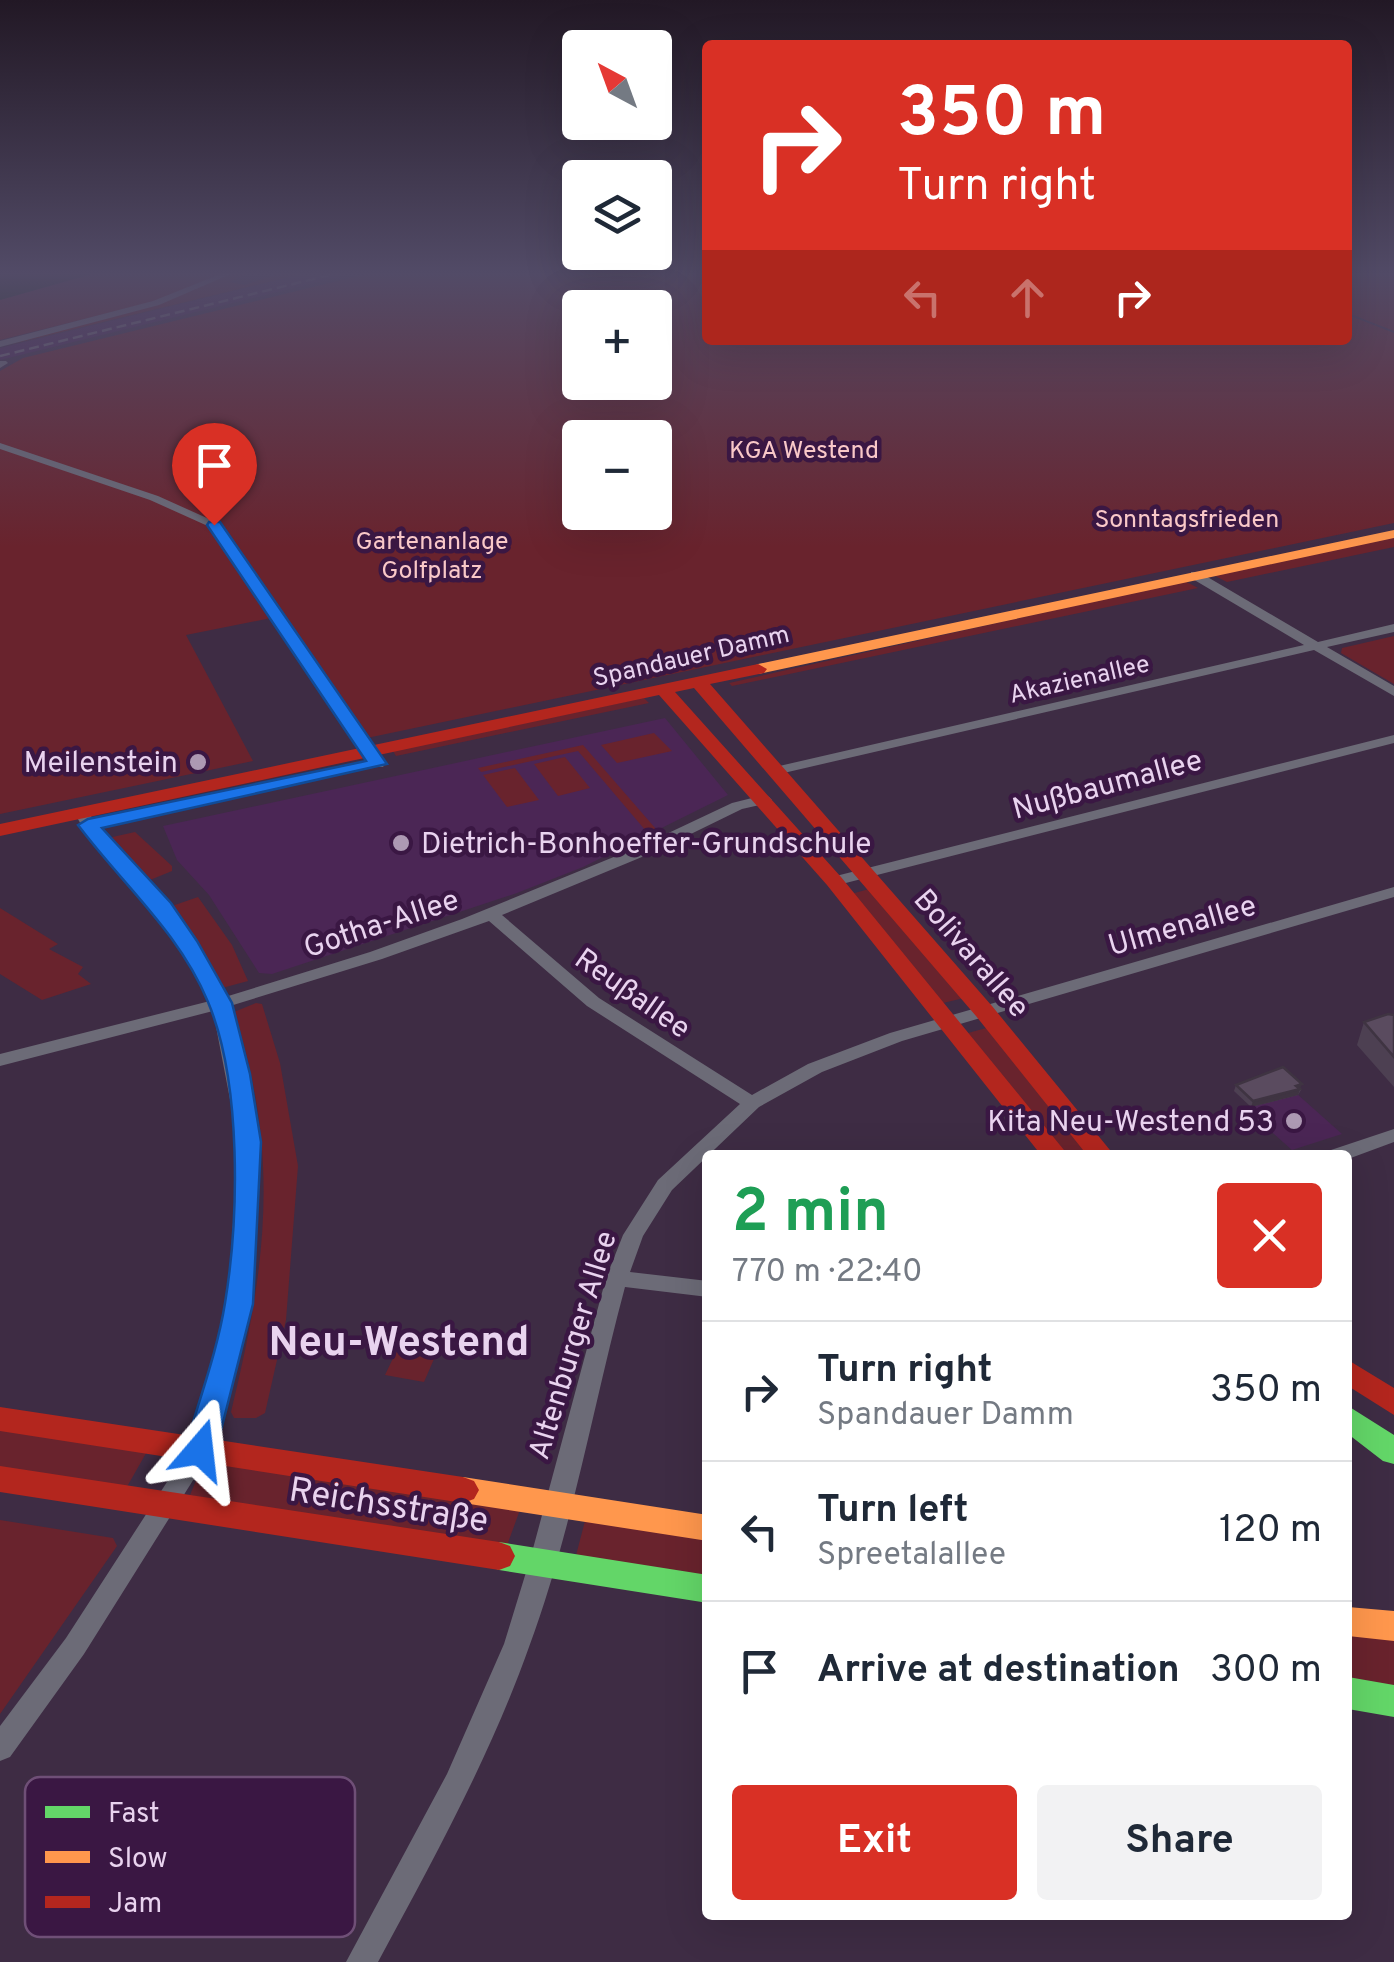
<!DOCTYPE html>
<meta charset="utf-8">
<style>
:root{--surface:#fff;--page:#f2f2f3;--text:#1f2937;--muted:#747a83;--line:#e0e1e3;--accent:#d93025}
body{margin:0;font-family:Overpass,sans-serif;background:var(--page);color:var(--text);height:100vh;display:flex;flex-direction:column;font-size:38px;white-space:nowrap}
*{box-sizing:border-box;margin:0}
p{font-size:32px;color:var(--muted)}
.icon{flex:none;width:55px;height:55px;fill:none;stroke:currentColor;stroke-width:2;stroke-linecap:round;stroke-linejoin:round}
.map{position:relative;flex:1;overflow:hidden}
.side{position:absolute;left:702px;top:1150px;width:650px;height:770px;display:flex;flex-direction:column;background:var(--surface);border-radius:10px;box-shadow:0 10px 40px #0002}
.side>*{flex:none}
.hud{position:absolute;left:702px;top:40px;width:650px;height:305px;border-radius:10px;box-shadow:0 10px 40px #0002;background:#d93025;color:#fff;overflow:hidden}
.needle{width:65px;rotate:319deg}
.fabs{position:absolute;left:562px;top:30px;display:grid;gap:20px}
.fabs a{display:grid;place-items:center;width:110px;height:110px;border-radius:10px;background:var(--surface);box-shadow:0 10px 40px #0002;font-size:50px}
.pin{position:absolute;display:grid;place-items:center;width:85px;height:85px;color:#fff;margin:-102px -42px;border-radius:50% 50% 50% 0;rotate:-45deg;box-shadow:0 0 10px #0007}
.pin .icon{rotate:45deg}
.me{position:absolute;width:110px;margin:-55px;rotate:17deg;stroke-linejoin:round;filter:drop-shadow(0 0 8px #0008)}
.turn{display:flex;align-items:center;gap:35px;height:210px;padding:0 30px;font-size:45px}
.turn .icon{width:130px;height:130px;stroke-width:2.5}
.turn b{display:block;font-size:70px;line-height:85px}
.lanes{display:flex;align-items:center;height:95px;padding:0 30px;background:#0003;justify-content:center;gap:50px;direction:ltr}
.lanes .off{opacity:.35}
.round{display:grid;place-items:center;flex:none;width:105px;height:105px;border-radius:10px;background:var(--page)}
.head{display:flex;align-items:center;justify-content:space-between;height:170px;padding:0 30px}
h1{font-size:60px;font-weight:700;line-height:75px;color:#1e9e55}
.primary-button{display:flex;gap:20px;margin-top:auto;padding:20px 30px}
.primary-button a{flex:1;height:115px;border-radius:10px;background:var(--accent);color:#fff;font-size:40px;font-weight:700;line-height:115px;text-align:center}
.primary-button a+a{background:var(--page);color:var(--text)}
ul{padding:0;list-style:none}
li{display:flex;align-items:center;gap:30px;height:140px;padding:0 30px;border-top:2px solid var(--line)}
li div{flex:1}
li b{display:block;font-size:38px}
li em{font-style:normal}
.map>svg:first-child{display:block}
</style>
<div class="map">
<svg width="1394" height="1962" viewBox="0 0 1394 1962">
<rect width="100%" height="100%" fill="#3e2c44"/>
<path fill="#4b2655" d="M 306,273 L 355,273 L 0,360 L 0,348 Z
M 665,718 L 728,795 L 583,867 L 517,893 L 272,974 L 259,973 L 209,895 L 177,860 L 163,826 Z
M 1281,1073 L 1301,1090 L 1296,1093 L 1342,1134 L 1292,1150 L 1246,1109 L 1251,1106 L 1234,1091 Z"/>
<path fill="#69232d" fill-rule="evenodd" d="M 95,273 L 222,273 L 156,301 L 0,340 L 0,300 Z
M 233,273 L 248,273 L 229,282 L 245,285 L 275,275 L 270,273 L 306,273 L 8,345 L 161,303 Z
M 370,273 L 707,273 L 708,340 L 1348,340 L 1348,315 L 1394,333 L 1394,523 L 362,739 L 276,617 L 186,635 L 253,761 L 0,814 L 0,371 L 23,358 ZM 580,308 L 655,308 L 655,382 L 580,382 ZM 580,438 L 655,438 L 655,512 L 580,512 Z
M 1348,273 L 1394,273 L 1394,331 L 1348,313 Z
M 1394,537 L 1394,547 L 1227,582 L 1213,575 Z
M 1185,581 L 1198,588 L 732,686 L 729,683 Z
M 1394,636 L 1394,684 L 1341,653 L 1342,648 Z
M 644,698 L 649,703 L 396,756 L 393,751 Z
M 654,733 L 672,751 L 617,763 L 601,745 Z
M 583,745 L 656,829 L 646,831 L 578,751 L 481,772 L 478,768 Z
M 565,757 L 590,788 L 558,796 L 534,764 Z
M 515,768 L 539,800 L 507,807 L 483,775 Z
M 135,832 L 172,866 L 172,871 L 150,880 L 108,838 Z
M 869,889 L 964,998 L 943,1003 L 851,894 Z
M 198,897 L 232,945 L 248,981 L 222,988 L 172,906 Z
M 0,908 L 58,944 L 49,949 L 83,967 L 78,974 L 91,984 L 42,1000 L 0,974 Z
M 256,1003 L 262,1004 L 280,1063 L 298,1166 L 286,1320 L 265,1413 L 256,1418 L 234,1418 L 231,1412 C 266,1268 281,1156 234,1012 Z
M 990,1027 L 1093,1155 L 1064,1155 L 968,1033 Z
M 396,1352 L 434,1359 L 424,1382 L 385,1375 Z
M 0,1426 L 149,1448 L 124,1492 L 0,1472 Z
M 211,1462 L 521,1507 L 505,1551 L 190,1495 L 200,1471 Z
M 586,1517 L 707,1536 L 707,1584 L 574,1563 Z
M 0,1520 L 113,1538 L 117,1546 L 0,1714 Z
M 1348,1631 L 1394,1637 L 1394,1690 L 1348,1683 Z"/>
<path fill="#12280c" d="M 0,273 L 95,273 L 0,300 Z"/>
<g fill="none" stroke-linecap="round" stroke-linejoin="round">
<path fill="#6c6b77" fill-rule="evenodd" d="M 223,273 L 233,273 L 159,305 L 0,347 L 0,341 L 153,301 Z
M 0,361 L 6,361 L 8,363 L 0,368 Z
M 0,443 L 158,496 L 218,523 L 385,764 L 383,767 L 373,767 L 210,527 L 150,500 L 0,449 Z
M 1191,572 L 1199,572 L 1318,642 L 1394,624 L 1394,632 L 1327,647 L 1394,686 L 1394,696 L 1314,650 L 775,775 L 768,771 L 775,767 L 1304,645 L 1191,578 Z
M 1394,735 L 1394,743 L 834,886 L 826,881 L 828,878 Z
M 764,795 L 769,797 L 772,800 L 769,803 L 742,809 L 654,852 L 502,915 L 599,998 L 752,1095 L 808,1064 L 890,1033 L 1394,887 L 1394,897 L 902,1041 L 822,1072 L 759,1107 L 672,1190 L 643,1236 L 630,1272 L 708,1281 L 708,1297 L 625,1287 C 593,1406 572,1531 529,1647 C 490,1757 433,1860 378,1962 L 346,1962 L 447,1774 L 504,1644 L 531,1556 L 606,1278 L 623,1235 L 658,1180 L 740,1104 L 587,1006 L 489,921 L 382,959 L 230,1006 L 258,1141 L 250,1304 L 212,1450 L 84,1654 L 10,1757 L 0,1761 L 0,1726 L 66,1638 L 189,1448 L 228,1304 L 238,1141 L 213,1011 L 0,1066 L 0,1054 L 210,1001 L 156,910 L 83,828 L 74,812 L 82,807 L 87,809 L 95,823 L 169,904 L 225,997 L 370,952 L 462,919 L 643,845 L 732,803 Z
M 1394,1129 L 1394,1142 L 1348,1159 L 1348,1155 L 1328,1155 L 1331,1150 Z"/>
<path fill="#63d668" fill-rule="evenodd" d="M 1348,1406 L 1394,1435 L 1394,1464 L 1383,1461 L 1348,1434 Z
M 499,1542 L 708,1575 L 708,1603 L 499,1570 L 488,1566 L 483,1556 L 488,1546 Z
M 1348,1677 L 1394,1685 L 1394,1717 L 1348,1709 Z"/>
<path fill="#ff974d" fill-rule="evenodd" d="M 1394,530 L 1394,538 L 758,674 L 749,669 L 758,664 Z
M 463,1477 L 708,1515 L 708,1541 L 463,1503 L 452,1499 L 447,1490 L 452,1481 Z
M 1348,1607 L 1394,1611 L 1394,1641 L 1348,1636 Z"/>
<path fill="#b3261e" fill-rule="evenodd" d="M 758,664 L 767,669 L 764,673 L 710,684 L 992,1006 L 1114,1155 L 1087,1155 L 976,1016 L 694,688 L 675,692 L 841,877 L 1068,1155 L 1041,1155 L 827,885 L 659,695 L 0,836 L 0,824 Z
M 1348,1360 L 1394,1388 L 1394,1415 L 1348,1386 Z
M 0,1407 L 463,1477 L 474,1481 L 479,1490 L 474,1499 L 463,1503 L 0,1431 Z
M 0,1466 L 499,1542 L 510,1546 L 515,1556 L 510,1566 L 499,1570 L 0,1492 Z"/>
<path stroke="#706777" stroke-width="2.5" stroke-dasharray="10 5" stroke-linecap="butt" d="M 0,356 L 338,273"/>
</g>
<path fill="#4d4052" d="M 1394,1015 L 1394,1087 L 1357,1045 L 1364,1022 Z
M 1236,1085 L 1301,1090 L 1298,1095 L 1251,1107 L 1234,1091 Z"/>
<path fill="#3f3442" d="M 1302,1084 L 1298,1095 L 1251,1107 L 1253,1101 Z"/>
<path fill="#5a4b5f" stroke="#3f3442" stroke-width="2.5" d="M 1388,1014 L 1394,1015 L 1394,1057 L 1364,1022 Z
M 1283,1067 L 1302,1084 L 1296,1086 L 1300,1089 L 1253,1101 L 1236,1085 Z"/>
<linearGradient id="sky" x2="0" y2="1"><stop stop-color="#221825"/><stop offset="0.5" stop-color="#524b67"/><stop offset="1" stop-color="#524b67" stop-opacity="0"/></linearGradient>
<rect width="1394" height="547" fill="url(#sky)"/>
<path fill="#1a73e8" stroke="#114b97" stroke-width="2.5" d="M 209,522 L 220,522 L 387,764 L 102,828 L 171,903 L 197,941 L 232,1003 L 250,1074 L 261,1142 L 253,1304 L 216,1450 L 211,1459 L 200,1463 L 190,1459 L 185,1450 C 198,1402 217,1353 225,1303 C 239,1218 242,1083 208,1002 C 179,932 123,885 78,825 L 88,819 L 366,761 L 207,525 Z"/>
<g fill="#ad99b3" stroke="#3a1743" stroke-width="4">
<circle cx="198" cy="762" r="10"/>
<circle cx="401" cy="843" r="10"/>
<circle cx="1294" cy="1121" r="10"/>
</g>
<g text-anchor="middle" stroke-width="9" stroke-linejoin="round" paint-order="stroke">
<g font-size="25" fill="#f9c8c8" stroke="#3a1743">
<text x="804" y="458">KGA Westend</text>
<text x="1187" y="527">Sonntagsfrieden</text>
<text x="432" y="549">Gartenanlage<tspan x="432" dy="29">Golfplatz</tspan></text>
</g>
<g font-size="25" fill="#e9d3ef" stroke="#3a1743">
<text transform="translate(691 655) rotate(-13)" y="9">Spandauer Damm</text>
<text transform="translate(1079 678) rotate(-13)" y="9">Akazienallee</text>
</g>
<g font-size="30" fill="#e9d3ef" stroke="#3a1743" text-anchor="end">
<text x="178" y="772">Meilenstein</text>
<text x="421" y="853" text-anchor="start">Dietrich-Bonhoeffer-Grundschule</text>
<text x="1274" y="1131">Kita Neu-Westend 53</text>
</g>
<g font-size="30" fill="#e9d3ef" stroke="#3a1743">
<text transform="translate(1107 784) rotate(-15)" y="10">Nußbaumallee</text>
<text transform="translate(381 923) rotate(-18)" y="10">Gotha-Allee</text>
<text transform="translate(1182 925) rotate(-16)" y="10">Ulmenallee</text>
<text transform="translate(972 953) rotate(49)" y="10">Bolivarallee</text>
<text transform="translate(633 993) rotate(35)" y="10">Reußallee</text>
<text transform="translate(572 1345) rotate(-73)" y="10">Altenburger Allee</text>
</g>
<g font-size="35" fill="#e9d3ef" stroke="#3a1743">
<text transform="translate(389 1504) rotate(9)" y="12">Reichsstraße</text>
</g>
<g font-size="42" font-weight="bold" fill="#e9d3ef" stroke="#3a1743">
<text x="399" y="1355">Neu-Westend</text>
</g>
</g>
<rect x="25" y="1777" width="330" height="160" rx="15" fill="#3a1743" stroke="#6f4f77" stroke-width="2.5"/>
<rect x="45" y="1806" width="45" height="12" fill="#63d668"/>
<rect x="45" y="1851" width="45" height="12" fill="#ff974d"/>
<rect x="45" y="1896" width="45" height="12" fill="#b3261e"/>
<g font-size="28" fill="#e9d3ef">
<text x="108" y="1822">Fast</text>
<text x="108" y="1867">Slow</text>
<text x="108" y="1912">Jam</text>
</g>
</svg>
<div class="fabs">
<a><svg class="needle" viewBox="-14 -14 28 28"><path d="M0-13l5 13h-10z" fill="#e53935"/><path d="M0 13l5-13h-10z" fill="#747a83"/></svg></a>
<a><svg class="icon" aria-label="layers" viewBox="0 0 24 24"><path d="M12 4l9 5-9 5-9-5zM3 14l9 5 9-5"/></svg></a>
<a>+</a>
<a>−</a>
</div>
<div class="pin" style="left:214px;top:525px;background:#d93025"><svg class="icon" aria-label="arrive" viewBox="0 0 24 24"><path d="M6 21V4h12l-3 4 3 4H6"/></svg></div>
<svg class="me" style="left:200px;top:1450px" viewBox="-20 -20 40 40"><path d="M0-17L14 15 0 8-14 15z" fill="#1a73e8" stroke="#fff" stroke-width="4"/></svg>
<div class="hud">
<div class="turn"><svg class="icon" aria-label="right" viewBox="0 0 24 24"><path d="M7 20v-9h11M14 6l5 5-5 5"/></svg><div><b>350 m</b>Turn right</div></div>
<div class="lanes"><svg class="icon off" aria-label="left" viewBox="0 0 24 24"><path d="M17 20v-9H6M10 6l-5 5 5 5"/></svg><svg class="icon off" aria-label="ahead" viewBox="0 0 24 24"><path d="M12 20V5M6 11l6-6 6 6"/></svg><svg class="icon" aria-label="right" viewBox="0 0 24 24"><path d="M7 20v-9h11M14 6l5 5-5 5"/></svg></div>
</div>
<section class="side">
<div class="head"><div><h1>2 min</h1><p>770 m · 22:40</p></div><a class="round" style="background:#d93025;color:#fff"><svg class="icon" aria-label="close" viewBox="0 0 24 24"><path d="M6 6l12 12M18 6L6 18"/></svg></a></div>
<ul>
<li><svg class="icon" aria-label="right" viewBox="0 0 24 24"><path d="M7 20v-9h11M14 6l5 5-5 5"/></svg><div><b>Turn right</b><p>Spandauer Damm</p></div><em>350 m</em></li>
<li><svg class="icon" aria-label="left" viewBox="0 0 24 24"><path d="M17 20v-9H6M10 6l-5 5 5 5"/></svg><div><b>Turn left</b><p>Spreetalallee</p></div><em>120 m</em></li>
<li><svg class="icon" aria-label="arrive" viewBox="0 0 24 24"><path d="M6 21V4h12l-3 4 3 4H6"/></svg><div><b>Arrive at destination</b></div><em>300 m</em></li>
</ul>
<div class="primary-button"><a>Exit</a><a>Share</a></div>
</section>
</div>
